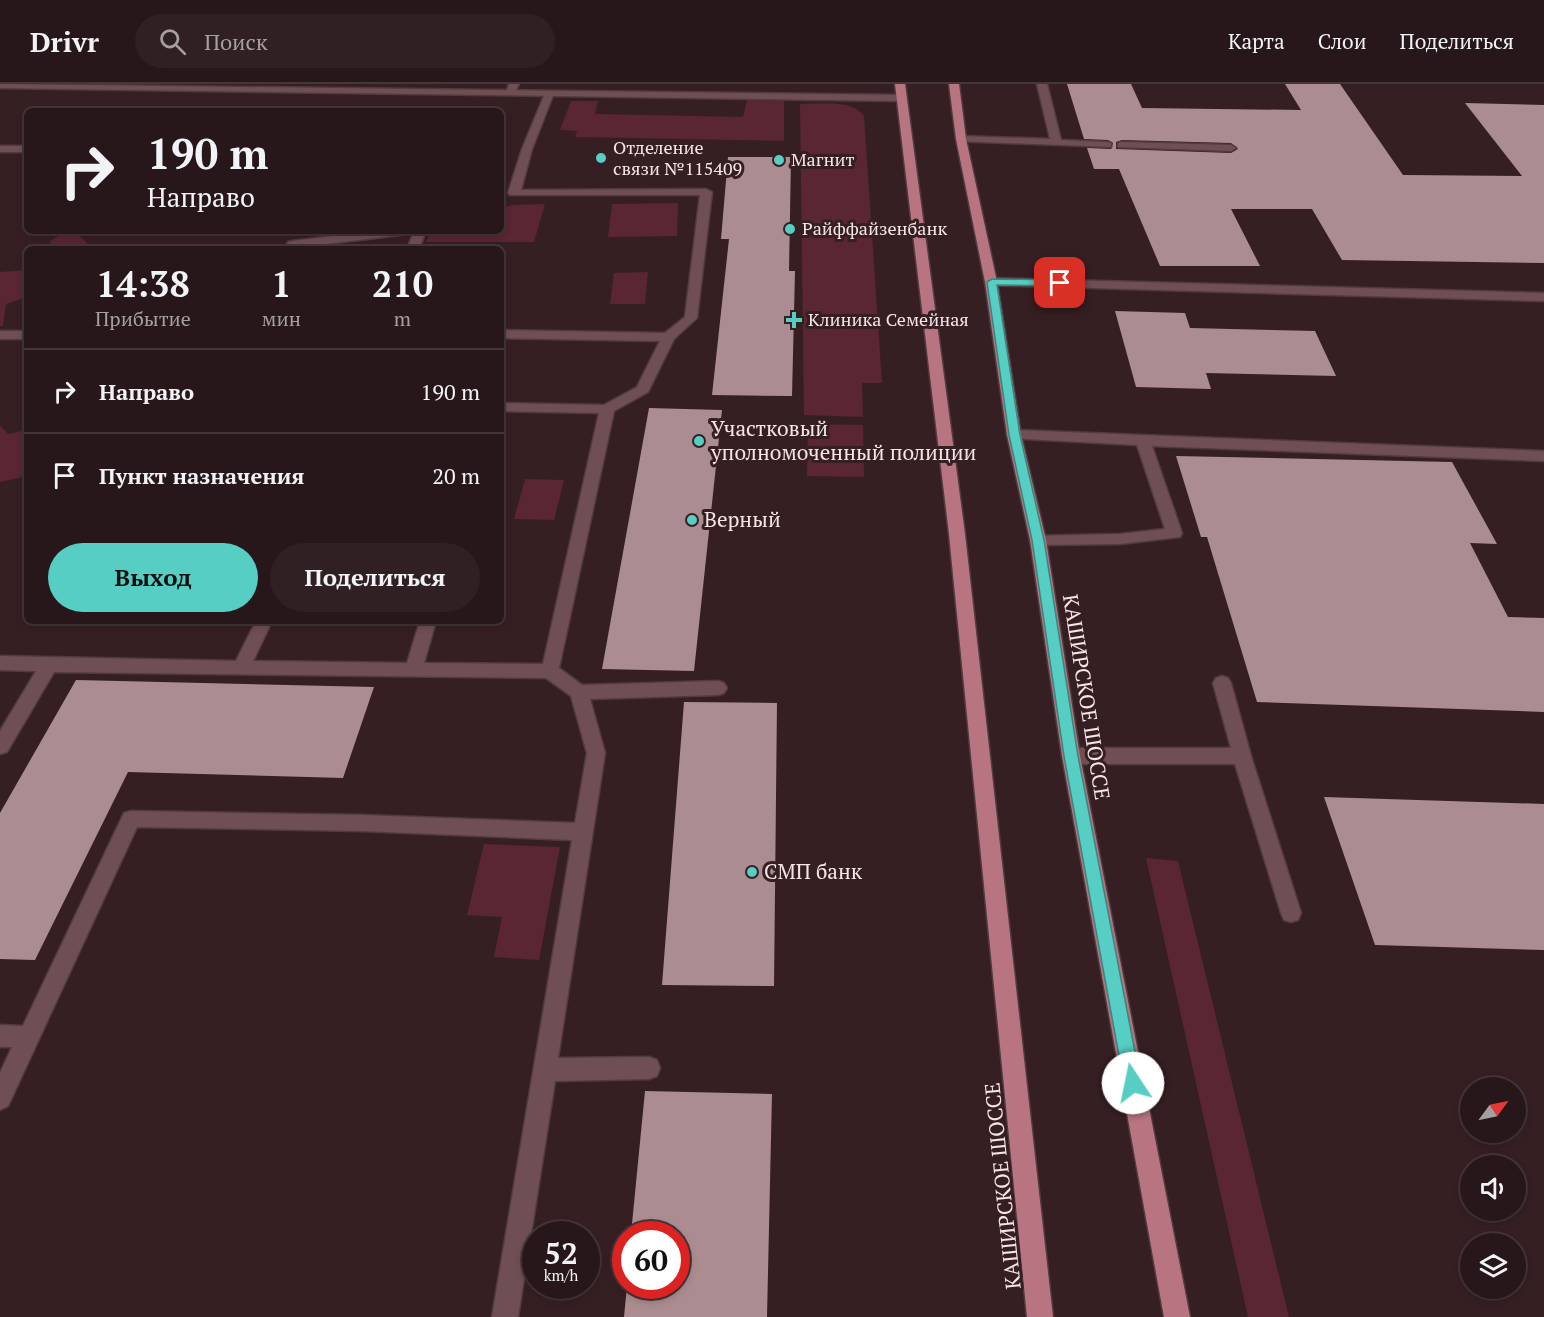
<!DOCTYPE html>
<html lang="ru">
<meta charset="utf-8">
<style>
:root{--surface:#28171a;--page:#302023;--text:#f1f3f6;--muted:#a59fa2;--line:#443639;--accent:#56cec4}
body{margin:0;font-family:"PT Serif",serif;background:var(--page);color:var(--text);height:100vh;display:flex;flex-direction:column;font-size:22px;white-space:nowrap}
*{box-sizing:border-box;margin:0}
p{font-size:20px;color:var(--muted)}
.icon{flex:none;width:33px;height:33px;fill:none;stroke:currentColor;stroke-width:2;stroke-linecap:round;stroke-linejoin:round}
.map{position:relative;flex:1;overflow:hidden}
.drawer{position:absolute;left:24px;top:162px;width:480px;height:378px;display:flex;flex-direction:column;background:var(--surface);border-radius:9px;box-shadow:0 3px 9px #0003,0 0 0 2px var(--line)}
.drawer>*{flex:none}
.banner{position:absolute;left:24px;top:24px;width:480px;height:126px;border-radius:9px;box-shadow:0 3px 9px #0003,0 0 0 2px var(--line);background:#28171a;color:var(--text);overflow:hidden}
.needle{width:39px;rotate:57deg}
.tools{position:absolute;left:1460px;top:993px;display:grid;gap:12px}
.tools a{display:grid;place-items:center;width:66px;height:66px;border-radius:50%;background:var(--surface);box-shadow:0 3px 9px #0003,0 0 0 2px var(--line);font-size:30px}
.speed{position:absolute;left:522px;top:1137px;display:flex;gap:12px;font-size:30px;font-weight:700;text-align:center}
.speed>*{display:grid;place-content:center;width:78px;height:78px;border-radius:50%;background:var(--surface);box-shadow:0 3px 9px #0003,0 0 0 2px var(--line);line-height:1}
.speed small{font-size:15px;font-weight:400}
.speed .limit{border:9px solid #d22;background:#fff;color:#111}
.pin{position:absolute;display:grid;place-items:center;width:51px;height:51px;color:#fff;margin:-26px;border-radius:12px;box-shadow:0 3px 9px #0006}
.me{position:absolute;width:66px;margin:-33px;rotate:349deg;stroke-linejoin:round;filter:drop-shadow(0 0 4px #0008)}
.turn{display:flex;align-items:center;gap:21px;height:126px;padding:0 24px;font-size:27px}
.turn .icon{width:78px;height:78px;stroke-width:2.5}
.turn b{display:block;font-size:42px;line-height:51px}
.eta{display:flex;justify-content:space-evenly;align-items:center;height:102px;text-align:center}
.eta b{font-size:36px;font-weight:700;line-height:42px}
.primary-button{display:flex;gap:12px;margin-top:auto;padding:12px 24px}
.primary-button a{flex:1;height:69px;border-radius:36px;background:var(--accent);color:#111;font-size:24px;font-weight:700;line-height:69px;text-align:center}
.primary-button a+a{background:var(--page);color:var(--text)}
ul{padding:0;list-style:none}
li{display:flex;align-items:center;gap:18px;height:84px;padding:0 24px;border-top:2px solid var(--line)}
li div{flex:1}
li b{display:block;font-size:22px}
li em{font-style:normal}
header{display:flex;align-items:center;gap:36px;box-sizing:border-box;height:84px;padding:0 30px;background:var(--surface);border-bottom:2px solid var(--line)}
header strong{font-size:28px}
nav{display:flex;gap:33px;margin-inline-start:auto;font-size:21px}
.search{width:420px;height:54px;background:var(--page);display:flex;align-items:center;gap:15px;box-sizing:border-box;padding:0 21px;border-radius:33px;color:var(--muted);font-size:22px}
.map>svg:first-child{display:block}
</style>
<header>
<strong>Drivr</strong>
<div class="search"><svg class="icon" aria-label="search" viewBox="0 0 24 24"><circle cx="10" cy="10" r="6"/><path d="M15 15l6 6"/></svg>Поиск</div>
<nav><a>Карта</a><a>Слои</a><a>Поделиться</a></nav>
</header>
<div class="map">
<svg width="1544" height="1233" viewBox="0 0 1544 1233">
<rect width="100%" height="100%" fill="#361f23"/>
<path fill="#592632" d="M 747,16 L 784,17 L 784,57 L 575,53 L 577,47 L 560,46 L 571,17 L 598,17 L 595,30 L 743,33 Z
M 800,20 C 819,20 852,15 864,32 L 882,299 L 862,299 L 863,333 L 804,331 Z
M 678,119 L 677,152 L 608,153 L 612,120 Z
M 545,120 L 534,158 L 426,158 L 431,147 L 501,147 L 501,124 L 512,121 Z
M 69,147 C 76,148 88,158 90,165 L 48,165 L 51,156 Z
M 27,186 L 27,213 L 6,220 L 3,242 L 0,242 L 0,188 Z
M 648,188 L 645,220 L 610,220 L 614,189 Z
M 808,340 L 863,341 L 864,393 L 807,392 Z
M 0,342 L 8,350 L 27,346 L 27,392 L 0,398 Z
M 525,395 L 564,396 L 554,436 L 514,435 Z
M 484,760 L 560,763 L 539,876 L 494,873 L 502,833 L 467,831 Z
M 1146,774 L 1178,777 L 1289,1233 L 1248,1233 Z"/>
<path fill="#ab8d91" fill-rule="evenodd" d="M 1067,0 L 1131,0 L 1142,24 L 1301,26 L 1285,0 L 1340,0 L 1403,91 L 1522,92 L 1465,19 L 1544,21 L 1544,179 L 1342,176 L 1312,125 L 1231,125 L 1260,182 L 1160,182 L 1119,85 L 1094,85 L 1087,64 L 1111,65 L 1113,59 L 1108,56 L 1084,55 ZM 1122,56 L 1231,59 L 1238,65 L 1231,69 L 1116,65 L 1116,58 Z
M 728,73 L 791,73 L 789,187 L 795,187 L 792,312 L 712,311 L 729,155 L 721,155 Z
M 1115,227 L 1185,229 L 1190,244 L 1315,247 L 1336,292 L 1206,289 L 1211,305 L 1136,303 Z
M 649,324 L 722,326 L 694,587 L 602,585 Z
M 1176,372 L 1452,378 L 1497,460 L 1470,459 L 1508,533 L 1544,534 L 1544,628 L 1257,618 L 1207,453 L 1201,453 Z
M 76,596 L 374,603 L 343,694 L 128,688 L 35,876 L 0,875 L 0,729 Z
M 684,618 L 777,619 L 774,902 L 662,901 Z
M 1324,713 L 1544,720 L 1544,866 L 1375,861 Z
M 645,1007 L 772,1010 L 767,1233 L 624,1233 L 627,1202 L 676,1202 L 676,1150 L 631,1150 Z"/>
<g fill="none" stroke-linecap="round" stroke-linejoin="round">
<g stroke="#513b3e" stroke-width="3">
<path id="service" d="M 509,0 L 519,0 L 514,11 L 506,9 Z
M 1037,0 L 1047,0 L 1061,56 L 1107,58 L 1111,59 L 1111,63 L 957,57 L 957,53 L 961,52 L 1050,55 Z
M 546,7 L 554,9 L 532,65 L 521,106 L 706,105 L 712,108 L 697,234 L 674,255 L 648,308 L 614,327 L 559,584 L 582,601 L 718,597 L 724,599 L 727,604 L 724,609 L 718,611 L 590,615 L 605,669 L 558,974 L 649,973 L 657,976 L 660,984 L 657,992 L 649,995 L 555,997 L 518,1233 L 492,1233 L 572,756 L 362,747 L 137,743 L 8,1022 L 0,1026 L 0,989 L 12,963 L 0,963 L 0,941 L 23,942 L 124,729 L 131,727 L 362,731 L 575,739 L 587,669 L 571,612 L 546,594 L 54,588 L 7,668 L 0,670 L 0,647 L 36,587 L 0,586 L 0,572 L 236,577 L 256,537 L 272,537 L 253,577 L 407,579 L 420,537 L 436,537 L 424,579 L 543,580 L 599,329 L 501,327 L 501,319 L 604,321 L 637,303 L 660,257 L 501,254 L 501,246 L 665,249 L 685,233 L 700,111 L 510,111 L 508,109 L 522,65 Z
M 1122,58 L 1231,61 L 1236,64 L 1231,67 L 1118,63 L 1118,59 Z
M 0,62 L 27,62 L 27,68 L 0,68 Z
M 374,147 L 407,147 L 401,151 L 284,165 L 288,158 L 292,157 Z
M 414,147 L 426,147 L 419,165 L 407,165 Z
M 991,194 L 1544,209 L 1544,217 L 987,201 L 985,198 Z
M 0,247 L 27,247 L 27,255 L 0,255 Z
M 1014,346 L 1544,367 L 1544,377 L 1152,362 L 1182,449 L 1180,453 L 1120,460 L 1038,461 L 1032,460 L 1030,456 L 1032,452 L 1120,450 L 1165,445 L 1137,361 L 1009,354 L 1007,351 L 1009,348 Z
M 1222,592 L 1228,594 L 1231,599 L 1251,672 L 1301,829 L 1298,836 L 1291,838 L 1284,836 L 1281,829 L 1235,680 L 1071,680 L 1064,677 L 1062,672 L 1064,667 L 1071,664 L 1231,664 L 1213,599 L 1216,594 Z"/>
</g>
<g stroke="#513b3e" stroke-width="3">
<path id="minor" d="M 0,0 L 901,11 L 906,14 L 901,17 L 0,4 Z"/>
</g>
<g stroke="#513b3e" stroke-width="3">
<path id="primary" d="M 895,0 L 905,0 L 965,450 L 1053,1233 L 1027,1233 L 949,450 Z
M 949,0 L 959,0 L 966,55 L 997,198 L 1021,351 L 1046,456 L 1080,672 L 1190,1233 L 1164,1233 L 1062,672 L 1030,456 L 1007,351 L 985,198 L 956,55 Z"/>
</g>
<use href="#service" fill="#704f54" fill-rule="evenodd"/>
<use href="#minor" fill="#704f54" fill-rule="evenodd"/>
<use href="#primary" fill="#b87581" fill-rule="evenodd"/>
</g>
<path fill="#56cec4" stroke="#38867f" stroke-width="1.5" d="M 992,195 L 1060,196 L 1065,199 L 1060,202 L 997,201 L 1020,351 L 1044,456 L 1078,672 L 1141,999 L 1139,1005 L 1133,1008 L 1126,1005 L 1124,999 L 1064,672 L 1032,456 L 1009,351 L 987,198 Z"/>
<g fill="#56cec4" stroke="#361f23" stroke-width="2">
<circle cx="601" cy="74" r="6"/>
<circle cx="779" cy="76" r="6"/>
<circle cx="790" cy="145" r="6"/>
<path d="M791 227h6v6h6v6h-6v6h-6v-6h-6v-6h6z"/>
<circle cx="699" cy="357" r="6"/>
<circle cx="692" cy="436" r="6"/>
<circle cx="752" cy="788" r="6"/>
</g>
<g text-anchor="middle" stroke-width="6" stroke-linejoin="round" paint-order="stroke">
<g font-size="18" fill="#f6e5e7" stroke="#361f23" text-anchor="start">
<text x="613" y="70">Отделение<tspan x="613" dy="21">связи №115409</tspan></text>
<text x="791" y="82">Магнит</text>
<text x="802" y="151">Райффайзенбанк</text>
<text x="808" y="242">Клиника Семейная</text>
</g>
<g font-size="21" fill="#f6e5e7" stroke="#361f23" text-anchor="start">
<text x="711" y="352">Участковый<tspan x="711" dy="24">уполномоченный полиции</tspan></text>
<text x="704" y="443">Верный</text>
<text x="764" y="795">СМП банк</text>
</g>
<g font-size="21" fill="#f6e5e7" stroke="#361f23">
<text transform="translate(1086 613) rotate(81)" y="7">КАШИРСКОЕ ШОССЕ</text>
<text transform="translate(1003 1102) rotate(-96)" y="7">КАШИРСКОЕ ШОССЕ</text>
</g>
</g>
</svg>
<div class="tools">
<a><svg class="needle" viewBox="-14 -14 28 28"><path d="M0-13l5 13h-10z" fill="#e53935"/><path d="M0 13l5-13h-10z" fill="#a59fa2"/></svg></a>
<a><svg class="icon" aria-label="sound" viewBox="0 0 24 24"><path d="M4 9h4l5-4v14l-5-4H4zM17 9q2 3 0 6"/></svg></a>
<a><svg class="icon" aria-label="layers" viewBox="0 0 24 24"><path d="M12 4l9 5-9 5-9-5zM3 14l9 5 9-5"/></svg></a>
</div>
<div class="speed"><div>52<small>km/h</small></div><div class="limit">60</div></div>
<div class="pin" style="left:1060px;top:199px;background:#d93025"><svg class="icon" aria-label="arrive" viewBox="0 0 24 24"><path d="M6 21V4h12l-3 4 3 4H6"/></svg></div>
<svg class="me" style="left:1133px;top:999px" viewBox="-20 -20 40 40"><circle r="19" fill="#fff"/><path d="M0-13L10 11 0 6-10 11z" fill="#56cec4"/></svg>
<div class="banner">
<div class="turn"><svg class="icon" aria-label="right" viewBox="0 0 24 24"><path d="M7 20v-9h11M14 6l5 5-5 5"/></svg><div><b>190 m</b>Направо</div></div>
</div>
<section class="drawer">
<div class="eta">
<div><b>14:38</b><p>Прибытие</p></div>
<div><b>1</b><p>мин</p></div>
<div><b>210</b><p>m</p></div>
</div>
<ul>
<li><svg class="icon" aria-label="right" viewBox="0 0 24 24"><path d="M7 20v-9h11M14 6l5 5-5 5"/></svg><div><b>Направо</b></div><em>190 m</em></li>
<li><svg class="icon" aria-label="arrive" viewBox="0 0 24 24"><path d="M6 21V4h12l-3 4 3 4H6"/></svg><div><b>Пункт назначения</b></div><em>20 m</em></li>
</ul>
<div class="primary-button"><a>Выход</a><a>Поделиться</a></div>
</section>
</div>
